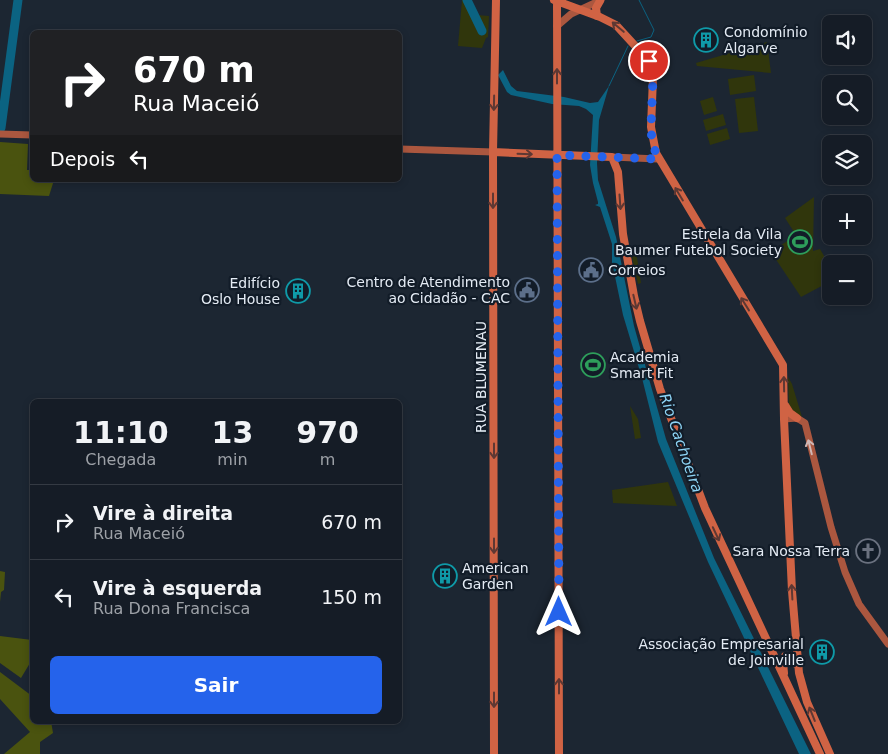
<!DOCTYPE html>
<html lang="pt">
<meta charset="utf-8">
<style>
:root{--surface:#151c26;--page:#1e252e;--text:#f1f3f6;--muted:#9da1a7;--line:#343a43;--accent:#2563eb}
body{margin:0;font-family:"DejaVu Sans",sans-serif;background:var(--page);color:var(--text);height:100vh;display:flex;flex-direction:column;font-size:19px;white-space:nowrap}
*{box-sizing:border-box;margin:0}
p{font-size:16px;color:var(--muted)}
.icon{flex:none;width:28px;height:28px;fill:none;stroke:currentColor;stroke-width:2;stroke-linecap:round;stroke-linejoin:round}
.map{position:relative;flex:1;overflow:hidden}
.panel{position:absolute;left:30px;top:399px;width:372px;height:325px;display:flex;flex-direction:column;background:var(--surface);border-radius:8px;box-shadow:0 2px 8px #0003,0 0 0 1px var(--line)}
.panel>*{flex:none}
.guide{position:absolute;left:30px;top:30px;width:372px;height:152px;border-radius:8px;box-shadow:0 2px 8px #0003,0 0 0 1px var(--line);background:#202124;color:#fff;overflow:hidden}
.controls{position:absolute;left:822px;top:15px;display:grid;gap:10px}
.controls a{display:grid;place-items:center;width:50px;height:50px;border-radius:8px;background:var(--surface);box-shadow:0 2px 8px #0003,0 0 0 1px var(--line);font-size:25px}
.pin{position:absolute;display:grid;place-items:center;width:42px;height:42px;color:#fff;margin:-21px;border:2px solid #fff;border-radius:50%;box-shadow:0 1px 5px #0007}
.me{position:absolute;width:55px;margin:-28px;rotate:0deg;stroke-linejoin:round;filter:drop-shadow(0 0 4px #0008)}
.turn{display:flex;align-items:center;gap:18px;height:105px;padding:0 20px;font-size:22px}
.turn .icon{width:65px;height:65px;stroke-width:2.5}
.turn b{display:block;font-size:35px;line-height:42px}
.then{display:flex;align-items:center;height:48px;padding:0 20px;background:#0003;gap:10px;font-size:19px}
.eta{display:flex;justify-content:space-evenly;align-items:center;height:85px;text-align:center}
.eta b{font-size:30px;font-weight:600;line-height:35px}
.primary-button{display:flex;gap:10px;margin-top:auto;padding:10px 20px}
.primary-button a{flex:1;height:58px;border-radius:8px;background:var(--accent);color:#fff;font-size:20px;font-weight:600;line-height:58px;text-align:center}
ul{padding:0;list-style:none}
li{display:flex;align-items:center;gap:15px;height:75px;padding:0 20px;border-top:1px solid var(--line)}
li div{flex:1}
li b{display:block;font-size:19px}
li em{font-style:normal}
.map>svg:first-child{display:block}
</style>
<div class="map">
<svg width="888" height="754" viewBox="0 0 888 754">
<rect width="100%" height="100%" fill="#1c2632"/>
<path fill="#30360c" d="M 462,0 L 470,0 L 477,15 L 489,16 L 488,37 L 486,38 L 482,48 L 458,46 Z
M 767,42 L 771,73 L 697,66 L 696,63 Z
M 754,75 L 756,91 L 730,95 L 728,79 Z
M 713,97 L 717,111 L 704,115 L 700,101 Z
M 754,97 L 758,131 L 739,133 L 735,99 Z
M 723,114 L 726,125 L 706,131 L 703,120 Z
M 727,128 L 730,139 L 710,145 L 707,134 Z
M 814,197 L 813,251 L 820,249 L 831,268 L 831,281 L 801,297 L 773,255 L 776,253 L 774,250 L 796,235 L 785,218 Z
M 636,251 L 641,283 L 638,284 L 631,252 Z
M 788,377 L 792,384 L 802,417 L 789,408 Z
M 630,406 L 638,419 L 641,438 L 635,439 Z
M 668,482 L 677,506 L 613,503 L 612,490 Z"/>
<path fill="#4a530f" d="M 0,142 L 28,144 L 27,170 L 32,170 L 32,180 L 54,180 L 49,196 L 0,194 Z
M 0,571 L 5,572 L 4,590 L 1,592 L 0,602 Z
M 0,636 L 32,640 L 32,663 L 30,663 L 21,678 L 0,663 Z
M 0,672 L 32,696 L 32,721 L 51,721 L 53,733 L 40,742 L 40,754 L 4,754 L 30,732 L 0,699 Z"/>
<path fill="#0b6382" d="M 503,70 L 511,86 L 517,91 L 564,97 L 590,103 L 598,102 L 609,86 L 599,120 L 597,163 L 598,180 L 616,237 L 634,326 L 666,439 L 714,558 L 811,754 L 799,754 L 708,562 L 658,442 L 642,378 L 623,315 L 612,262 L 612,244 L 600,207 L 595,205 L 598,204 L 598,202 L 593,183 L 590,165 L 593,115 L 586,109 L 579,106 L 552,104 L 511,95 L 507,92 L 498,75 Z"/>
<g fill="none" stroke-linecap="round" stroke-linejoin="round">
<path stroke="#0b6382" stroke-width="1" d="M 637,41 L 651,37 L 654,30 L 639,0
M 609,86 L 628,46"/>
<path stroke="#0b6382" stroke-width="9" d="M 467,0 L 482,31
M 1,128 L 18,0"/>
<path stroke="#ab573f" stroke-width="7" d="M 557,26 L 571,14 L 601,0
M 0,134 L 32,135
M 400,149 L 493,152
M 612,157 L 658,159
M 784,419 L 797,418 L 805,423 L 831,527 L 845,572 L 859,604 L 888,644"/>
<path stroke="#d06344" stroke-width="8" d="M 554,0 L 600,17 L 616,25 L 649,61 L 652,69 L 653,78 L 651,127 L 656,153 L 783,365 L 784,419 L 792,591 L 799,673 L 807,702 L 830,754
M 557,0 L 559,754
M 597,16 L 596,8 L 600,1
M 493,152 L 612,157 L 618,172 L 623,234 L 634,296 L 640,321 L 660,389 L 705,508 L 820,754
M 785,405 L 790,413 L 797,418
M 784,673 L 783,663 L 785,656 L 792,656 L 796,664
M 494,754 L 493,152 L 496,0"/>
</g>
<defs><path id="oneway-shaft" d="M-6 0H5M1.5-3L5.5 0L1.5 3" fill="none" stroke-width="1.6" stroke-linecap="round" stroke-linejoin="round" transform="scale(1.25)"/></defs>
<g stroke="#5e3833">
<use href="#oneway-shaft" transform="translate(618 27) rotate(-140)"/>
<use href="#oneway-shaft" transform="translate(557 76) rotate(-90)"/>
<use href="#oneway-shaft" transform="translate(494 103) rotate(91)"/>
<use href="#oneway-shaft" transform="translate(525 154) rotate(2)"/>
<use href="#oneway-shaft" transform="translate(679 194) rotate(-121)"/>
<use href="#oneway-shaft" transform="translate(493 201) rotate(90)"/>
<use href="#oneway-shaft" transform="translate(620 202) rotate(86)"/>
<use href="#oneway-shaft" transform="translate(635 302) rotate(77)"/>
<use href="#oneway-shaft" transform="translate(745 304) rotate(-122)"/>
<use href="#oneway-shaft" transform="translate(784 384) rotate(-91)"/>
<use href="#oneway-shaft" transform="translate(494 451) rotate(90)"/>
<use href="#oneway-shaft" transform="translate(716 534) rotate(65)"/>
<use href="#oneway-shaft" transform="translate(494 546) rotate(90)"/>
<use href="#oneway-shaft" transform="translate(792 592) rotate(-93)"/>
<use href="#oneway-shaft" transform="translate(559 686) rotate(-90)"/>
<use href="#oneway-shaft" transform="translate(494 700) rotate(90)"/>
<use href="#oneway-shaft" transform="translate(812 714) rotate(-112)"/>
</g>
<use stroke="#d0b7b5" href="#oneway-shaft" transform="translate(810 447) rotate(-104)"/>
<g fill="none" stroke-linecap="round" stroke-linejoin="round">
<path stroke="#2563eb" stroke-width="9" stroke-dasharray="0 16.2" d="M 559,612 L 557,155 L 658,159 L 652,142 L 651,127 L 653,78 L 652,69 L 649,61"/>
</g>
<defs>
<g id="building-ring" transform="scale(1.25)"><circle r="9.5" fill="#121c28" stroke="#0f9aa8" stroke-width="1.5"/><path d="M-4-6H4V6H1V3H-1V6H-4ZM-2.5-4.3h1.7v1.8h-1.7ZM.8-4.3h1.7v1.8H.8ZM-2.5-1h1.7V.8h-1.7ZM.8-1h1.7V.8H.8Z" fill="#0f9aa8"/></g>
<g id="stadium-ring" transform="scale(1.25)"><circle r="9.5" fill="#121c28" stroke="#2e9e5b" stroke-width="1.5"/><path d="M0-5a6.5 5 0 1 0 0 10a6.5 5 0 1 0 0-10ZM-3.5-1.8h7v3.6h-7Z" fill="#2e9e5b"/></g>
<g id="civic-ring" transform="scale(1.25)"><circle r="9.5" fill="#121c28" stroke="#5c6f8a" stroke-width="1.5"/><path d="M-.6-6.5H3V-4.5H.6V-3L4-1V1h2V6H-6V1h2V-1L-.6-3ZM-1.2 2.5V6h2.4V2.5Z" fill="#5c6f8a"/></g>
<g id="church-ring" transform="scale(1.25)"><circle r="9.5" fill="#121c28" stroke="#6b7280" stroke-width="1.5"/><path d="M-1.2-6h2.4v3.5h3.3v2.4h-3.3V6h-2.4V-.1h-3.3v-2.4h3.3Z" fill="#6b7280"/></g>
</defs>
<g fill-rule="evenodd">
<use href="#building-ring" x="706" y="40"/>
<use href="#stadium-ring" x="800" y="242"/>
<use href="#civic-ring" x="591" y="270"/>
<use href="#civic-ring" x="527" y="290"/>
<use href="#building-ring" x="298" y="291"/>
<use href="#stadium-ring" x="593" y="365"/>
<use href="#church-ring" x="868" y="551"/>
<use href="#building-ring" x="445" y="576"/>
<use href="#building-ring" x="822" y="652"/>
</g>
<g text-anchor="middle" stroke-width="4.5" stroke-linejoin="round" paint-order="stroke">
<g font-size="14" fill="#e4ebf4" stroke="#121c28" text-anchor="end">
<text x="724" y="37" text-anchor="start">Condomínio<tspan x="724" dy="16">Algarve</tspan></text>
<text x="782" y="239">Estrela da Vila<tspan x="782" dy="16">Baumer Futebol Society</tspan></text>
<text x="608" y="275" text-anchor="start">Correios</text>
<text x="510" y="287">Centro de Atendimento<tspan x="510" dy="16">ao Cidadão - CAC</tspan></text>
<text x="280" y="288">Edifício<tspan x="280" dy="16">Oslo House</tspan></text>
<text x="610" y="362" text-anchor="start">Academia<tspan x="610" dy="16">Smart Fit</tspan></text>
<text x="850" y="556">Sara Nossa Terra</text>
<text x="462" y="573" text-anchor="start">American<tspan x="462" dy="16">Garden</tspan></text>
<text x="804" y="649">Associação Empresarial<tspan x="804" dy="16">de Joinville</tspan></text>
</g>
<g font-size="14" fill="#e4ebf4" stroke="#121c28">
<text transform="translate(481 377) rotate(-90)" y="5">RUA BLUMENAU</text>
</g>
<g font-size="15" font-style="italic" fill="#8dd3f4" stroke="#121c28">
<text transform="translate(681 443) rotate(71)" y="5">Rio Cachoeira</text>
</g>
</g>
</svg>
<div class="controls">
<a><svg class="icon" aria-label="sound" viewBox="0 0 24 24"><path d="M4 9h4l5-4v14l-5-4H4zM17 9q2 3 0 6"/></svg></a>
<a><svg class="icon" aria-label="search" viewBox="0 0 24 24"><circle cx="10" cy="10" r="6"/><path d="M15 15l6 6"/></svg></a>
<a><svg class="icon" aria-label="layers" viewBox="0 0 24 24"><path d="M12 4l9 5-9 5-9-5zM3 14l9 5 9-5"/></svg></a>
<a>+</a>
<a>−</a>
</div>
<div class="pin" style="left:649px;top:61px;background:#d93025"><svg class="icon" aria-label="arrive" viewBox="0 0 24 24"><path d="M6 21V4h12l-3 4 3 4H6"/></svg></div>
<svg class="me" style="left:559px;top:612px" viewBox="-20 -20 40 40"><path d="M0-17L14 15 0 8-14 15z" fill="#2563eb" stroke="#fff" stroke-width="4"/></svg>
<div class="guide">
<div class="turn"><svg class="icon" aria-label="right" viewBox="0 0 24 24"><path d="M7 20v-9h11M14 6l5 5-5 5"/></svg><div><b>670 m</b>Rua Maceió</div></div>
<div class="then">Depois<svg class="icon" aria-label="left" viewBox="0 0 24 24"><path d="M17 20v-9H6M10 6l-5 5 5 5"/></svg></div>
</div>
<section class="panel">
<div class="eta">
<div><b>11:10</b><p>Chegada</p></div>
<div><b>13</b><p>min</p></div>
<div><b>970</b><p>m</p></div>
</div>
<ul>
<li><svg class="icon" aria-label="right" viewBox="0 0 24 24"><path d="M7 20v-9h11M14 6l5 5-5 5"/></svg><div><b>Vire à direita</b><p>Rua Maceió</p></div><em>670 m</em></li>
<li><svg class="icon" aria-label="left" viewBox="0 0 24 24"><path d="M17 20v-9H6M10 6l-5 5 5 5"/></svg><div><b>Vire à esquerda</b><p>Rua Dona Francisca</p></div><em>150 m</em></li>
</ul>
<div class="primary-button"><a>Sair</a></div>
</section>
</div>
